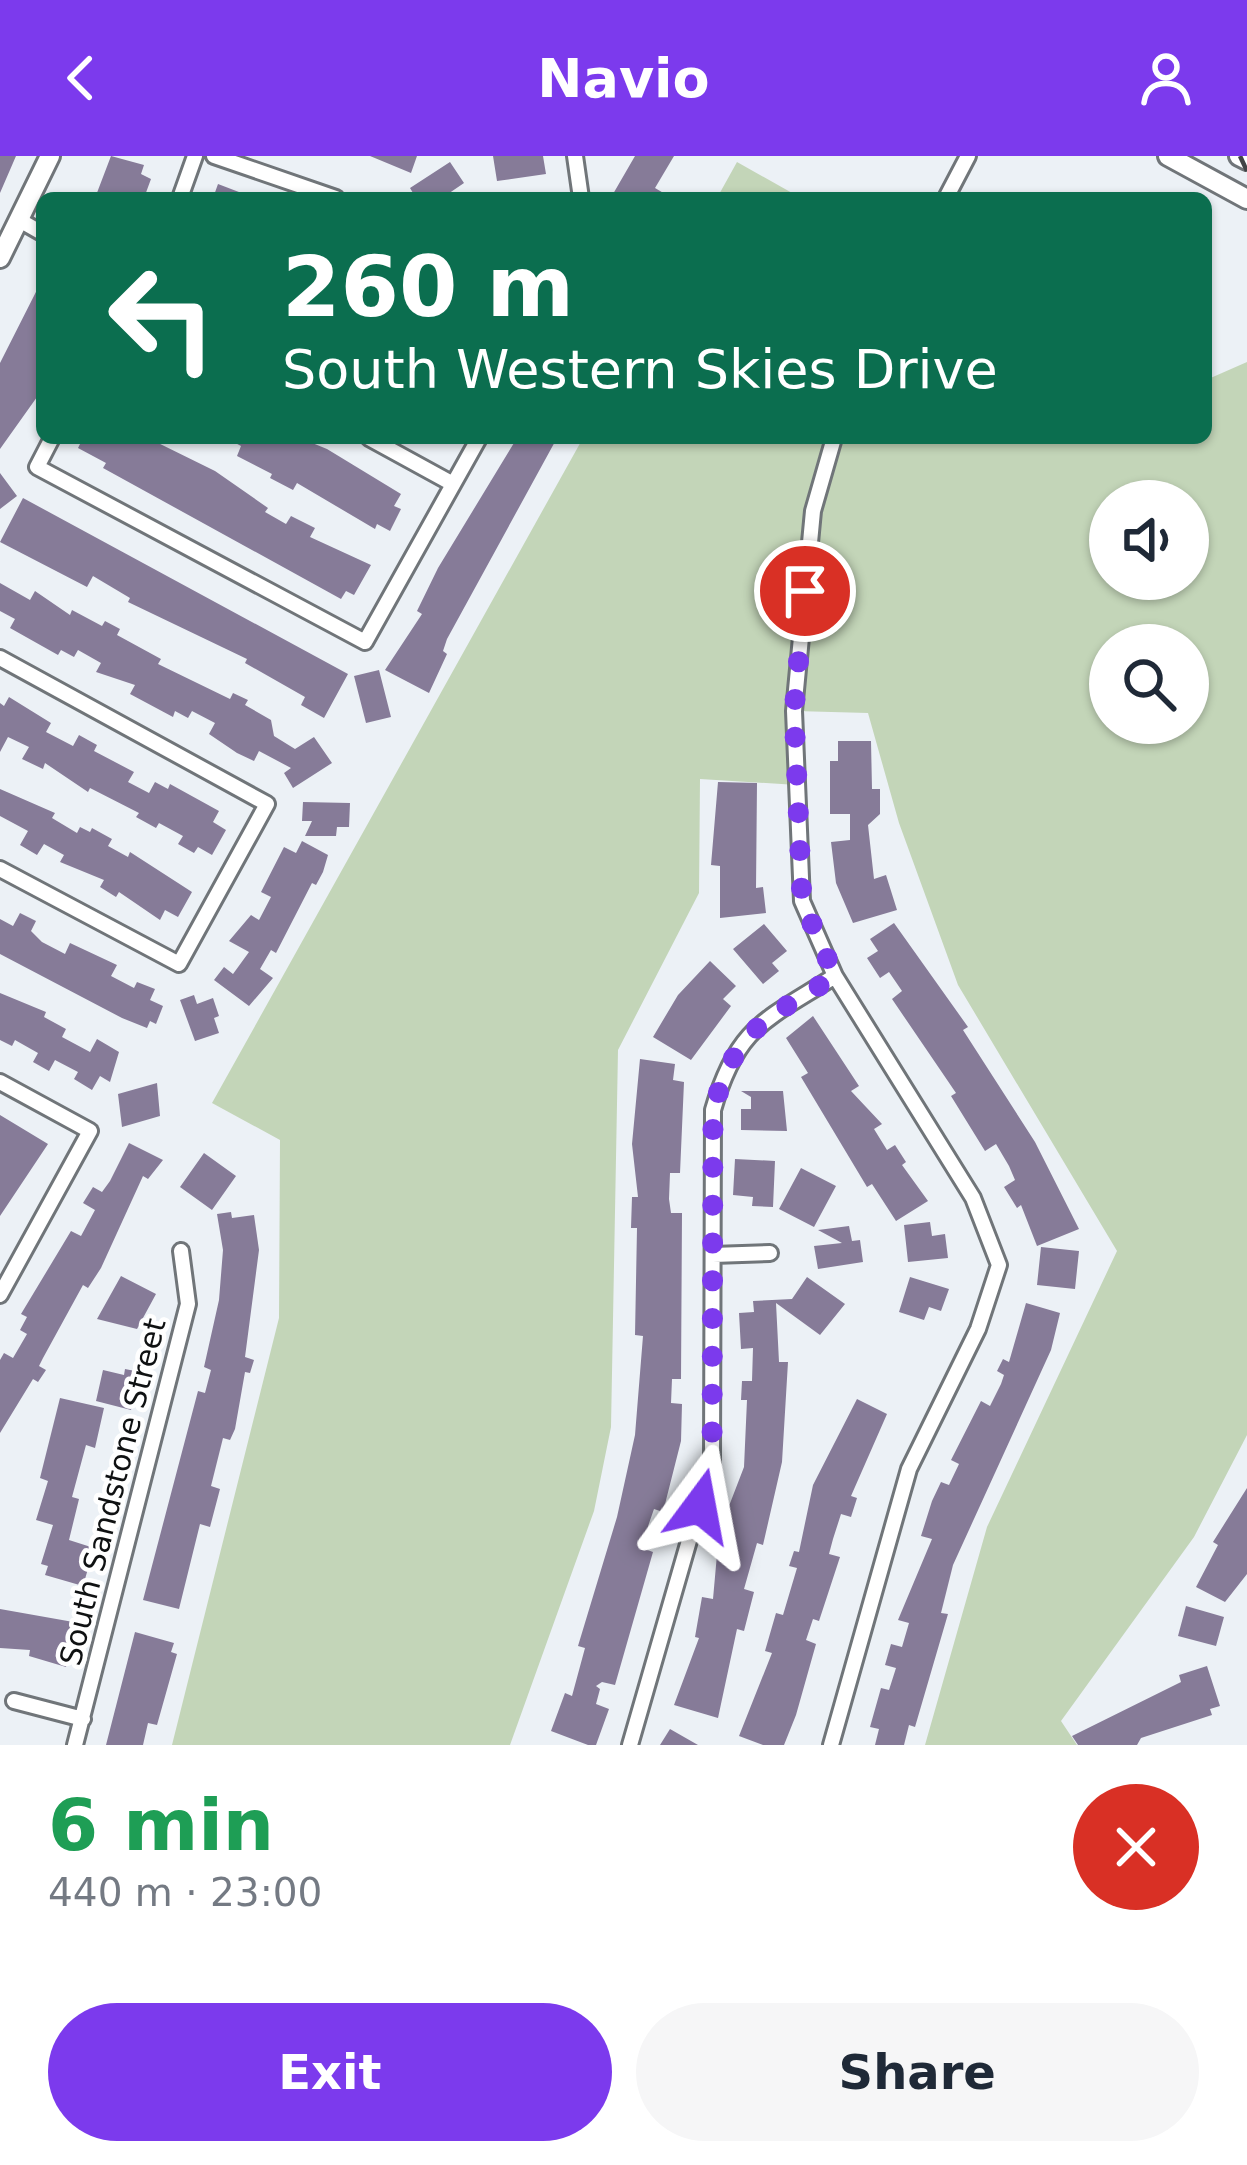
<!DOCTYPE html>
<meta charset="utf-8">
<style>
:root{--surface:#fff;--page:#f6f6f7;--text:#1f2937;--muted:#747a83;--accent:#7c3aed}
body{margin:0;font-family:"DejaVu Sans",sans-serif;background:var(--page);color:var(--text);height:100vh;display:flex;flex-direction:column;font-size:45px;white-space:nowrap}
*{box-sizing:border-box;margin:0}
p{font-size:39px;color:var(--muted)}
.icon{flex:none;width:66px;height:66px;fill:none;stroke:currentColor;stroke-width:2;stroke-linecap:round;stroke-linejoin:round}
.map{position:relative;height:1589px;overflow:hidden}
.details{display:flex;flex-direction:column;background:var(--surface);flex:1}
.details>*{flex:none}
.top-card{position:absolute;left:36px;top:36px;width:1176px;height:252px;border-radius:18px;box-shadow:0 3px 9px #0004;background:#0b6e4f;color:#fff;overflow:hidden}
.tools{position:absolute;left:1089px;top:324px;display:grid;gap:24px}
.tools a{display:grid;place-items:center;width:120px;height:120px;border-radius:50%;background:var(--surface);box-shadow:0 3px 9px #0004;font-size:60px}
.pin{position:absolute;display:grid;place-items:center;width:102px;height:102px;color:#fff;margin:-51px;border:6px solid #fff;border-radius:50%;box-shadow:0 3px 12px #0007}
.me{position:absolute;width:132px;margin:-66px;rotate:13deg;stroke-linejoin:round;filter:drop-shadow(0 0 9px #0008)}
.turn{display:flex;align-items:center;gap:42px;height:252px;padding:0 48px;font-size:54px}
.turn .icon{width:156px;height:156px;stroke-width:2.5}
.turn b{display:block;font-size:84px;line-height:102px}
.round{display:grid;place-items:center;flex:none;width:126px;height:126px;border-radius:63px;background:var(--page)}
.head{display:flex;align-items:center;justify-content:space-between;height:204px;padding:0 48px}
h1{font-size:72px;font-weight:700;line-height:90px;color:#1e9e55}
.cta{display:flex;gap:24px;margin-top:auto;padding:24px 48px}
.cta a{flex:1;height:138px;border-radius:72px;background:var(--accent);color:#fff;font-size:48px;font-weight:700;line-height:138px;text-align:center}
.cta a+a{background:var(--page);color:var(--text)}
header{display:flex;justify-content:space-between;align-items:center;height:156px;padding:0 48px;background:var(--accent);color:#fff;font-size:54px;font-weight:700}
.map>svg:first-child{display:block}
</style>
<header><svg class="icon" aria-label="back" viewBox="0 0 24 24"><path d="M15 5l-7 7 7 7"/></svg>Navio<svg class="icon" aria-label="person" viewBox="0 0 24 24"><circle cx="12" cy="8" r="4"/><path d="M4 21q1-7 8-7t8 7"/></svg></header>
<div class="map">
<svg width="1247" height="1589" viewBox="0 0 1247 1589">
<rect width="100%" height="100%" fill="#ecf1f6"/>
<path fill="#c3d5b8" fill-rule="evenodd" d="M 737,6 L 801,42 L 717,42 Z
M 1247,206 L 1247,1279 L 1194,1381 L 1061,1565 L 1077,1589 L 925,1589 L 987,1371 L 1117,1095 L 958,829 L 899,667 L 868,557 L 795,555 L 797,629 L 700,623 L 699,737 L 618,894 L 611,1271 L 594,1355 L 510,1589 L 172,1589 L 279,1162 L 280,984 L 212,947 L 583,282 L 1206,282 L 1206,224 ZM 1110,345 L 1188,345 L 1188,423 L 1110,423 ZM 1110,489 L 1188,489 L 1188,567 L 1110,567 Z"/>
<path fill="#867b98" d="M 0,0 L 16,0 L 0,37 Z
M 111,0 L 144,9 L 141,18 L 151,23 L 144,42 L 95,42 Z
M 370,0 L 417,0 L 411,17 Z
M 493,0 L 543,0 L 546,18 L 497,25 Z
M 635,0 L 674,0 L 655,32 L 672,42 L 613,38 Z
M 450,6 L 464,27 L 442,42 L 416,42 L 410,32 Z
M 218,28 L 252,41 L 252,42 L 213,42 Z
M 42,124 L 42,234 L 0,293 L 0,207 Z
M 83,282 L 148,282 L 215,315 L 268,352 L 265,356 L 286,368 L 291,360 L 315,372 L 310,381 L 371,409 L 354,439 L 346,435 L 341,443 L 103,312 L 106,307 L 78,292 Z
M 226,282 L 300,282 L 327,293 L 401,338 L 394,350 L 401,353 L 390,375 L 377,368 L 375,373 L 297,327 L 293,334 L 270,322 L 272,318 L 237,300 L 241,290 Z
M 517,282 L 557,282 L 447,483 L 443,495 L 447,498 L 429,537 L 385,514 L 422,458 L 417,455 L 438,412 Z
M 0,317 L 17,340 L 0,353 Z
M 23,342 L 348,518 L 324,562 L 301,549 L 305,541 L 245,507 L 247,503 L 128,446 L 130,442 L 93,420 L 87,431 L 0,386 Z
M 0,427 L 30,444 L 35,435 L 70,459 L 72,454 L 102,470 L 105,465 L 120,473 L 117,479 L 161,503 L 158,508 L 230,543 L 233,537 L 248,544 L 245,549 L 271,564 L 274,580 L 295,593 L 314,581 L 332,607 L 293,632 L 284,617 L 291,612 L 259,595 L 254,605 L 237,597 L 209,578 L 215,567 L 192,555 L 188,562 L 175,555 L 173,561 L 130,538 L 135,529 L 96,516 L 101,507 L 78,494 L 74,501 L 61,494 L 58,499 L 10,472 L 15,463 L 0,455 Z
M 379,514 L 391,561 L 366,567 L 354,520 Z
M 9,541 L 51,567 L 46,576 L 73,590 L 79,579 L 97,589 L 94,595 L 134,616 L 128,626 L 149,637 L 155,626 L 168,633 L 170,628 L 219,655 L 213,666 L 226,674 L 212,699 L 198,691 L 194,697 L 178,688 L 183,680 L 159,667 L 156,672 L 136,661 L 139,657 L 90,632 L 88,636 L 45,607 L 43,613 L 22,603 L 29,591 L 8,581 L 0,596 L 0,547 L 4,550 Z
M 838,585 L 871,585 L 872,633 L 880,633 L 880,658 L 868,669 L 874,723 L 886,719 L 897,754 L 853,767 L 836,727 L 831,686 L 850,684 L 850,658 L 830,658 L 830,605 L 838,605 Z
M 718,626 L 757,627 L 756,732 L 763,731 L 766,757 L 720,762 L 720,710 L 711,709 Z
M 0,633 L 55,657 L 52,662 L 77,677 L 80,671 L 90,676 L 92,672 L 112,683 L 108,690 L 128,701 L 130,696 L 192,736 L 178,761 L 165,754 L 160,764 L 119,736 L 116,741 L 100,731 L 104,724 L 60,706 L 64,699 L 44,688 L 37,699 L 20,689 L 28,675 L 0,660 Z
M 303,646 L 350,647 L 349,671 L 337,671 L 336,680 L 305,680 L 312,665 L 302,665 Z
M 302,685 L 328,699 L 323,716 L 316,729 L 312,727 L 276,797 L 271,794 L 260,813 L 273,822 L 249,850 L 214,824 L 224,811 L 233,818 L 249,796 L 229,785 L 251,759 L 259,764 L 271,741 L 261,736 L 284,691 L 296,697 Z
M 20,757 L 36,765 L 31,775 L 42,786 L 65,798 L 70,787 L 117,809 L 111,820 L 134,832 L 137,826 L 155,833 L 150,844 L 163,850 L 156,868 L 150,865 L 147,872 L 122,862 L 0,798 L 0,763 L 13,770 Z
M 894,767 L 968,871 L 963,874 L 1035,986 L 1079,1073 L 1037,1090 L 1021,1049 L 1017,1052 L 1004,1031 L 1015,1024 L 1009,1010 L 996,988 L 985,995 L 951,940 L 956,937 L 892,843 L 902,835 L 889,816 L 880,822 L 867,802 L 878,795 L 870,783 Z
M 764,768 L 787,795 L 772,807 L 779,815 L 763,828 L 733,793 Z
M 710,805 L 736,830 L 723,843 L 731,850 L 691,904 L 653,881 L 678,839 Z
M 0,837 L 46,856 L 44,861 L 66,873 L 62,881 L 90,896 L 97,883 L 119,896 L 110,926 L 100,920 L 92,934 L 74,923 L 78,916 L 55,904 L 49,915 L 33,906 L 38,897 L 15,884 L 12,890 L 0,884 Z
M 194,839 L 197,848 L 213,842 L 219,860 L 214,862 L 219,877 L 195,885 L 180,844 Z
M 813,860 L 859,930 L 851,935 L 882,968 L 874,973 L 887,994 L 895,989 L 906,1006 L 902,1009 L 928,1045 L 896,1065 L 872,1028 L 867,1031 L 801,921 L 808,917 L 786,882 Z
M 640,903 L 675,908 L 673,924 L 684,926 L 680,1017 L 670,1017 L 669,1043 L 671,1057 L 682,1057 L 681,1223 L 672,1223 L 671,1247 L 682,1248 L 681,1285 L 663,1356 L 654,1353 L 646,1376 L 642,1392 L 653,1396 L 615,1529 L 602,1526 L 596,1530 L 600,1533 L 596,1548 L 609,1553 L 596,1589 L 588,1589 L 551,1575 L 565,1537 L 572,1540 L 585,1492 L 578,1490 L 617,1361 L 635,1279 L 643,1180 L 635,1179 L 637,1072 L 631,1072 L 632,1041 L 638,1041 L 632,988 Z
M 157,927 L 160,960 L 122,971 L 118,938 Z
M 741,935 L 783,935 L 787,975 L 741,974 L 741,953 L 751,953 L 751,941 Z
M 0,959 L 48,988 L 0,1060 Z
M 129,987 L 163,1004 L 148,1023 L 143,1020 L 101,1112 L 88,1132 L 83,1129 L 43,1202 L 39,1210 L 46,1214 L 38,1226 L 33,1223 L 0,1277 L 0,1204 L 4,1197 L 13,1202 L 27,1178 L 20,1174 L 27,1161 L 21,1158 L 71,1075 L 81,1080 L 95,1054 L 83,1047 L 93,1031 L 102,1036 L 110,1025 Z
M 204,997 L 236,1020 L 212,1054 L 180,1031 Z
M 735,1003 L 775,1005 L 773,1051 L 752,1050 L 753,1041 L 733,1039 Z
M 801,1012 L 836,1030 L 814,1071 L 779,1053 Z
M 231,1056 L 232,1062 L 254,1059 L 259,1094 L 245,1201 L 254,1204 L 250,1217 L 245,1216 L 235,1273 L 230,1284 L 223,1282 L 211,1330 L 220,1333 L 210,1371 L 200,1368 L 179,1453 L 143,1444 L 198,1235 L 205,1237 L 211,1214 L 204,1211 L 219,1144 L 223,1094 L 217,1058 Z
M 930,1066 L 932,1080 L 945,1078 L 948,1102 L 908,1106 L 904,1069 Z
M 849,1070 L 852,1085 L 860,1084 L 863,1106 L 818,1113 L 814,1090 L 842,1087 L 818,1074 Z
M 1041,1091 L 1079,1095 L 1075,1133 L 1037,1129 Z
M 121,1120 L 156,1138 L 137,1173 L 97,1163 Z
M 807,1121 L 845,1148 L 820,1179 L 776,1147 L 779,1206 L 788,1206 L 782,1306 L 763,1389 L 757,1387 L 744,1433 L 754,1436 L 744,1475 L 737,1473 L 718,1562 L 674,1549 L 699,1482 L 695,1481 L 702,1441 L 713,1443 L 719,1376 L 744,1311 L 747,1244 L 741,1244 L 742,1225 L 752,1225 L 753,1192 L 741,1193 L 739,1157 L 754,1156 L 753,1145 L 792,1143 Z
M 910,1121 L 949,1133 L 941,1155 L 929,1151 L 924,1164 L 899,1156 Z
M 1026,1147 L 1060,1157 L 1051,1194 L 953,1409 L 941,1457 L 948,1458 L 915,1571 L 909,1569 L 904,1589 L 875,1589 L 879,1573 L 870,1571 L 881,1532 L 889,1534 L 896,1512 L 885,1509 L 891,1488 L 902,1491 L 909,1467 L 898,1464 L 932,1383 L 921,1380 L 932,1345 L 941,1326 L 949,1329 L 959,1308 L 951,1304 L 981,1245 L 990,1250 L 1001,1228 L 1004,1219 L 997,1215 L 1003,1203 L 1009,1206 Z
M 125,1213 L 140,1216 L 131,1254 L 96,1245 L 103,1214 L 124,1219 Z
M 60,1242 L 104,1252 L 95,1292 L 86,1289 L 72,1341 L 79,1343 L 69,1384 L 94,1392 L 83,1430 L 45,1419 L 48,1410 L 41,1408 L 53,1369 L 36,1364 L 48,1325 L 40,1322 Z
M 857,1243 L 887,1258 L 851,1340 L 857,1342 L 851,1361 L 841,1358 L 833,1383 L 829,1398 L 840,1401 L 819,1465 L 813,1463 L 806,1484 L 816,1488 L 796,1559 L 784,1589 L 763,1589 L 739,1580 L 772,1497 L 765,1495 L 776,1457 L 783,1459 L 797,1412 L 789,1410 L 794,1395 L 799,1396 L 813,1329 Z
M 1247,1332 L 1247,1418 L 1225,1446 L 1196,1431 L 1218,1389 L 1213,1386 Z
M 1186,1450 L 1224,1461 L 1216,1490 L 1178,1480 Z
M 0,1453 L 79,1467 L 66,1511 L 29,1500 L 30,1494 L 0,1492 Z
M 135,1476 L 174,1487 L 171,1496 L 177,1498 L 157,1569 L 148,1567 L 143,1589 L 106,1589 Z
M 1207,1510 L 1220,1550 L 1210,1553 L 1212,1559 L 1141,1582 L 1137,1589 L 1078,1589 L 1072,1580 L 1181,1526 L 1179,1519 Z
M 670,1573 L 698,1589 L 660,1589 Z"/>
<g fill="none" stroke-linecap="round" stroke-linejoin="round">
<g stroke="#707579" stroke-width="20">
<path id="street" d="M 214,0 L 336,42
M 575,0 L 581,42
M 180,42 L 195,0
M 946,42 L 968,0
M 21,65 L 42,77
M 52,282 L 37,311 L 365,486 L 479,282
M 369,282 L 453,328
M 0,502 L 267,648 L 179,808 L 0,713
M 0,926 L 90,975 L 0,1139
M 713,1099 L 770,1097
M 14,1545 L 83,1563
M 75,1589 L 188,1148 L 181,1095
M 630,1589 L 712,1305 L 713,954 C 737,870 766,864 835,820
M 831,1589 L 909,1313 L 978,1173 L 999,1109 L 973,1042 L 835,820 L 802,745 L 794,555 L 813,355 L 834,282"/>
</g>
<g stroke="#707579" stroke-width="24">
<path id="secondary" d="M 1168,0 L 1247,43
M 1239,0 L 1247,4
M 0,102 L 50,0"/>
</g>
<use href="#street" stroke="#fff" stroke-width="14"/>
<use href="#secondary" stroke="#fff" stroke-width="18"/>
<path stroke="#414446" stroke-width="4.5" stroke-dasharray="18 9" stroke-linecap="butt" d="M 1240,0 L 1247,15"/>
</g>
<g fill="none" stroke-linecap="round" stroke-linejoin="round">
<path stroke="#7c3aed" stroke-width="21" stroke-dasharray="0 37.8" d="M 700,1350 L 712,1305 L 713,954 C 737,870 766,864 835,820 L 802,745 L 794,555 L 805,435"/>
</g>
<g text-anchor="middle" stroke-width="9" stroke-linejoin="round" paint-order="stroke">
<g font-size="30" fill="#0f1112" stroke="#fff">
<text transform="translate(113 1336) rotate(-76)" y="10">South Sandstone Street</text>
</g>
</g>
</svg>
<div class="tools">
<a><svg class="icon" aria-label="sound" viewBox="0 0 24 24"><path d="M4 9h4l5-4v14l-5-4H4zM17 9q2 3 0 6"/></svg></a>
<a><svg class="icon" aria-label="search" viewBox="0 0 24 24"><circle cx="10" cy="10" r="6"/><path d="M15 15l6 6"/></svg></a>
</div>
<div class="pin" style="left:805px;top:435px;background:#d93025"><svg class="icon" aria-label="arrive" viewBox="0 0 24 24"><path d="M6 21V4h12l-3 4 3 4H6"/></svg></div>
<svg class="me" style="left:700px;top:1350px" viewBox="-20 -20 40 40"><path d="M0-17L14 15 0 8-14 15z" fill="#7c3aed" stroke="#fff" stroke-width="4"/></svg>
<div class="top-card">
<div class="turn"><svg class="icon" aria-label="left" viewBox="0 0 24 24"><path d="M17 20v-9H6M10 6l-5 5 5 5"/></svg><div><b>260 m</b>South Western Skies Drive</div></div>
</div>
</div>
<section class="details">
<div class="head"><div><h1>6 min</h1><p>440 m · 23:00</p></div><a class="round" style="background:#d93025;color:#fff"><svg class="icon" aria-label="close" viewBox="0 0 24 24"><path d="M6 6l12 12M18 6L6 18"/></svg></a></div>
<div class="cta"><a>Exit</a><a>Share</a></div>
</section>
